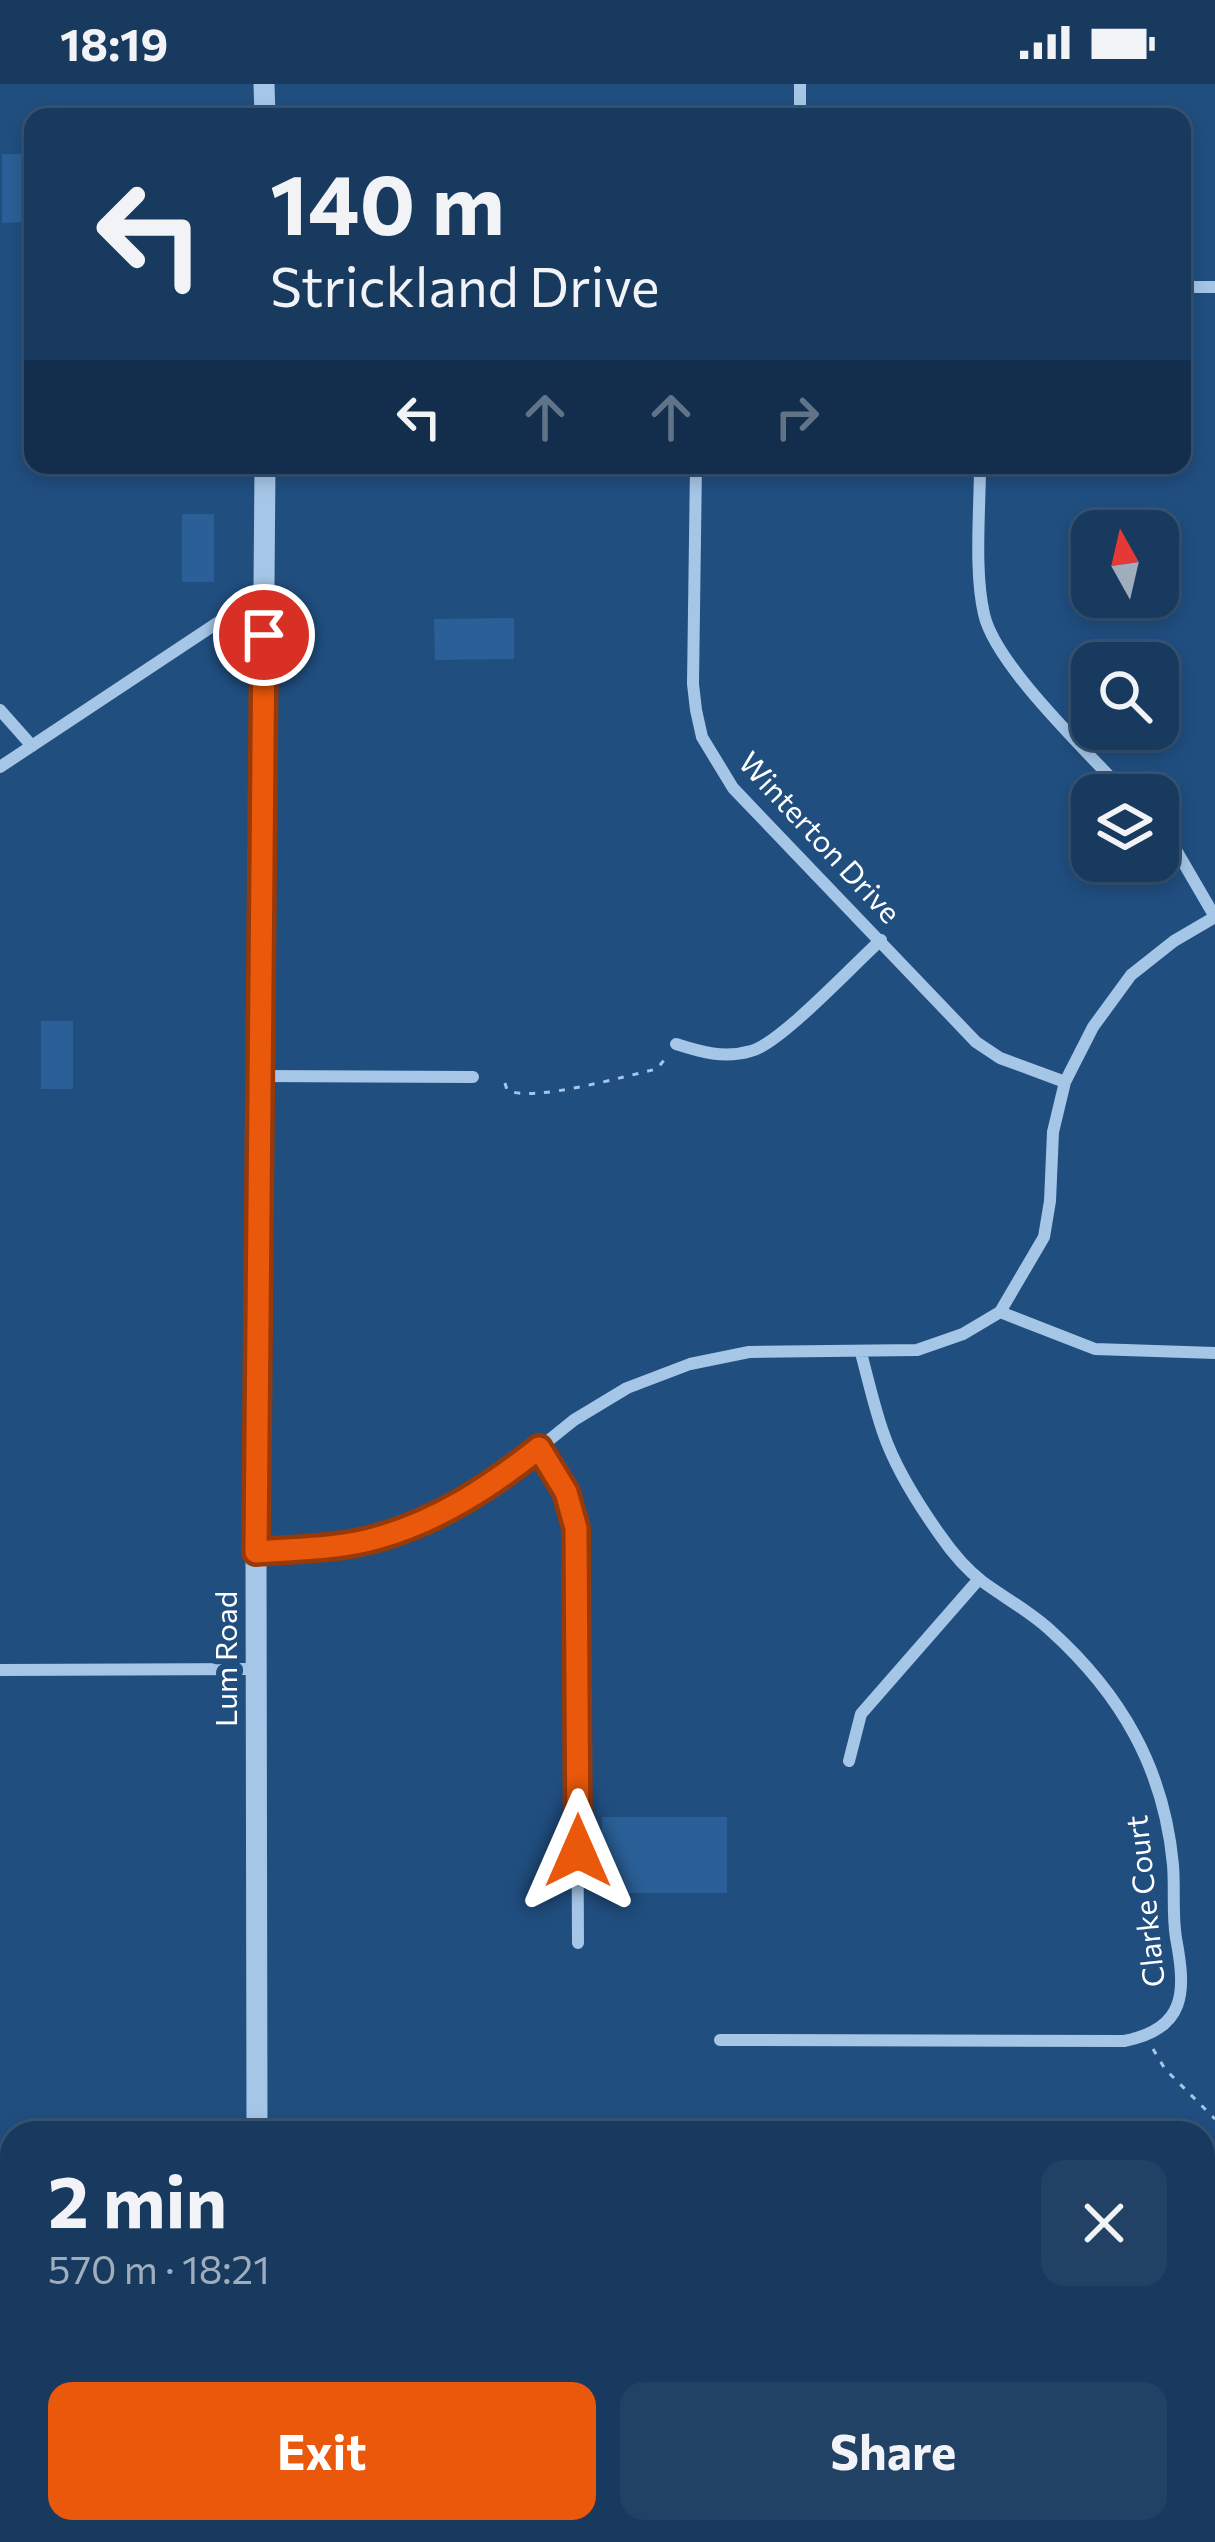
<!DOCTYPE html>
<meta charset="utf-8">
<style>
:root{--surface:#183a5f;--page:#214165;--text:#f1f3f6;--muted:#9fadbd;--line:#365474;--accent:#ea580c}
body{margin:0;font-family:Commissioner,sans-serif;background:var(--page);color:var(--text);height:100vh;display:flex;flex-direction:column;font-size:45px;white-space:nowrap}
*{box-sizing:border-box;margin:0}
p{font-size:39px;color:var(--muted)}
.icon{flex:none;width:66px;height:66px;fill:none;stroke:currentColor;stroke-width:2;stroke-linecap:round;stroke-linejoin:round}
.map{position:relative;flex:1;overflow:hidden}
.details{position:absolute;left:0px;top:2037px;width:1215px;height:423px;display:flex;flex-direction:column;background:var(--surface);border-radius:36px 36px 0 0;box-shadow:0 6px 18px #0003,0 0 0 3px var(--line)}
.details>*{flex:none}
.guide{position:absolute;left:24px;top:24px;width:1167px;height:366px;border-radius:24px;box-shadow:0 6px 18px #0003,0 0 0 3px var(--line);background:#183a5f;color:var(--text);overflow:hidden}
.needle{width:78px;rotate:352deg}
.tools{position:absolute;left:1071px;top:426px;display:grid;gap:24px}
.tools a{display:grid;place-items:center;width:108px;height:108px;border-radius:24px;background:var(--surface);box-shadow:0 6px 18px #0003,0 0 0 3px var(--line);font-size:60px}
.pin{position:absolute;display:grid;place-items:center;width:102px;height:102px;color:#fff;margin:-51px;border:6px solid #fff;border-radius:50%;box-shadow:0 3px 12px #0007}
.me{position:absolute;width:132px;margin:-66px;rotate:0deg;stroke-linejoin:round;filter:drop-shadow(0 0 9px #0008)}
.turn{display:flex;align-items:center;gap:42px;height:252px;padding:0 48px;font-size:54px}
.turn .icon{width:156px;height:156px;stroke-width:2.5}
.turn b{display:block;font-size:84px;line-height:102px}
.lanes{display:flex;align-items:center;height:114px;padding:0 48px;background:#0003;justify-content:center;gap:60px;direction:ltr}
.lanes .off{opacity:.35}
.round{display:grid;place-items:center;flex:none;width:126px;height:126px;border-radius:24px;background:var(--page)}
.summary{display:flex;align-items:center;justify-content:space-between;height:204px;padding:0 48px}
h1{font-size:72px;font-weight:700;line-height:90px}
.action{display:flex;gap:24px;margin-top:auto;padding:24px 48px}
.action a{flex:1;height:138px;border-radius:24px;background:var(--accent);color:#fff;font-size:48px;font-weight:700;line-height:138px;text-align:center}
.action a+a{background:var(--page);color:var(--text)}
.status{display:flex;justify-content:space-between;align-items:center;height:84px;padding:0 60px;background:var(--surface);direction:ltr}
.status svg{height:33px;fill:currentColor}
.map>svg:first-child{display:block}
</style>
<div class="status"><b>18:19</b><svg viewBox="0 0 49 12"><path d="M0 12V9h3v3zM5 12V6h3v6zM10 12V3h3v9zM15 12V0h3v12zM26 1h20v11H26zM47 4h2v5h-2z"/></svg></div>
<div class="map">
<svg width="1215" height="2458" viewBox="0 0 1215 2458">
<rect width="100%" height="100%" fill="#204e7f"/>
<path fill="#2a6097" d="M 2,70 L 33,70 L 33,138 L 2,139 Z
M 182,430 L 214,430 L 214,498 L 182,498 Z
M 514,534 L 514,575 L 435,576 L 434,535 Z
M 41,937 L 73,937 L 73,1005 L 41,1005 Z
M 602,1733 L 727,1733 L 727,1809 L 602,1809 Z"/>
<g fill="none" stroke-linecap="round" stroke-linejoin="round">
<path stroke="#a5c6e7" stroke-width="3" stroke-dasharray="6 9" stroke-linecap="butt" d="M 505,999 L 507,1006 C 532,1019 625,992 657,985 L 668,971
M 1153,1965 L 1165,1985 L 1215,2035
M 1203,2265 L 1215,2265"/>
<path stroke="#a5c6e7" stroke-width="12" d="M 800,0 L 800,33
M 1182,203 L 1215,203
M 696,381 L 693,600 L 696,626 L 702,653 L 733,704 L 976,958 L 1000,974 L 1065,998
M 980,381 C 980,426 974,487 984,530 C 995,581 1089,669 1127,711
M 0,626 L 32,662
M 0,683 L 264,508
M 1158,746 L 1176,766 L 1215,833
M 676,960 C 701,968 724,975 751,967 C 780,960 854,880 881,856
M 259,992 L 473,993
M 1000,1228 L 1095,1265 L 1215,1269
M 539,1363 L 566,1408 L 576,1444 L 578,1859
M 256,1468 L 314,1464 L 376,1455 L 448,1427 L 497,1398 L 574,1336 L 627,1304 L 690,1280 L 749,1268 L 917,1266 L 963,1250 L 1000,1228 L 1044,1153 L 1050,1117 L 1053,1048 L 1065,998 L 1093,943 L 1131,891 L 1174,857 L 1215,833
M 0,1586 L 257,1585
M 849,1677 L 861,1630 L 979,1495
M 720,1956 L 1124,1957 C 1187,1945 1186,1907 1176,1854 C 1172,1830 1175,1806 1173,1781 C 1164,1684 1121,1610 1050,1546 C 1029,1527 1005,1514 983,1498 C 967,1486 951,1467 940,1451 C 918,1420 895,1384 883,1348 C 874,1322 868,1295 861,1269
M 1203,2349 L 1215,2330
M 0,2378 L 12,2378
M 1140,2458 L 1146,2448"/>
<path stroke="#a5c6e7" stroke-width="21" d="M 264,0 L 265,33
M 257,2049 L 256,1468 L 265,381
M 252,2458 L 252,2448"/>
</g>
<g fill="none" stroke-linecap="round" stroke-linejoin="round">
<g stroke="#983908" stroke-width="30">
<path id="route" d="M 264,551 L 256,1468 C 296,1465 339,1465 377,1454 C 438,1437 490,1403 539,1364 L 566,1408 L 576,1444 L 578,1767"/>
</g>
<use href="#route" stroke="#ea580c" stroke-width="21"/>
</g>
<g text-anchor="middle" stroke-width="12" stroke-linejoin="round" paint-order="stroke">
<g font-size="30" fill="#fff" stroke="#204e7f">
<text transform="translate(819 754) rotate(47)" y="10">Winterton Drive</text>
<text transform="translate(227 1575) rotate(-90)" y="10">Lum Road</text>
<text transform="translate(1146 1817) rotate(-96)" y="10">Clarke Court</text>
</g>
</g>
</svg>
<div class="tools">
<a><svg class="needle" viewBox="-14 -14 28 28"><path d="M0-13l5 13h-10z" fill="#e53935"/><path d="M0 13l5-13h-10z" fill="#9fadbd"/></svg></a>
<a><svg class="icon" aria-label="search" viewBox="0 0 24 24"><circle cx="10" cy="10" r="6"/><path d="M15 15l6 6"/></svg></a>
<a><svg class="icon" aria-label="layers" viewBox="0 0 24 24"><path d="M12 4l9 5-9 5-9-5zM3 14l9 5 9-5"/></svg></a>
</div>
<div class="pin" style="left:264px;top:551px;background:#d93025"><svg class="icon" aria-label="arrive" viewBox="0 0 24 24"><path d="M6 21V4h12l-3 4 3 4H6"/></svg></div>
<svg class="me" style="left:578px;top:1767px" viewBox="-20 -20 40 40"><path d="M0-17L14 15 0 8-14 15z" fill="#ea580c" stroke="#fff" stroke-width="4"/></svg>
<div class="guide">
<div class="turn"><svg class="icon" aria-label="left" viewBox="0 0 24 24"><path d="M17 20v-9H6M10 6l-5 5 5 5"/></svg><div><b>140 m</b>Strickland Drive</div></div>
<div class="lanes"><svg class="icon" aria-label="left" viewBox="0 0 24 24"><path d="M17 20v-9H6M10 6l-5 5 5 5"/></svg><svg class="icon off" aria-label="ahead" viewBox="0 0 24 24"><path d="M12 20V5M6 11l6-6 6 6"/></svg><svg class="icon off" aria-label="ahead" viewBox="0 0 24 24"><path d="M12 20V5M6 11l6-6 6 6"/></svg><svg class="icon off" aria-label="right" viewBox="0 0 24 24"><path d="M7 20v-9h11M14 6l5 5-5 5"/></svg></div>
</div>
<section class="details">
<div class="summary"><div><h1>2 min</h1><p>570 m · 18:21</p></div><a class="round"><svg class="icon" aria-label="close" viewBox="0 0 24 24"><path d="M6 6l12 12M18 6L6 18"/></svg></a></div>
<div class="action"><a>Exit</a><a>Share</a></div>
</section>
</div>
